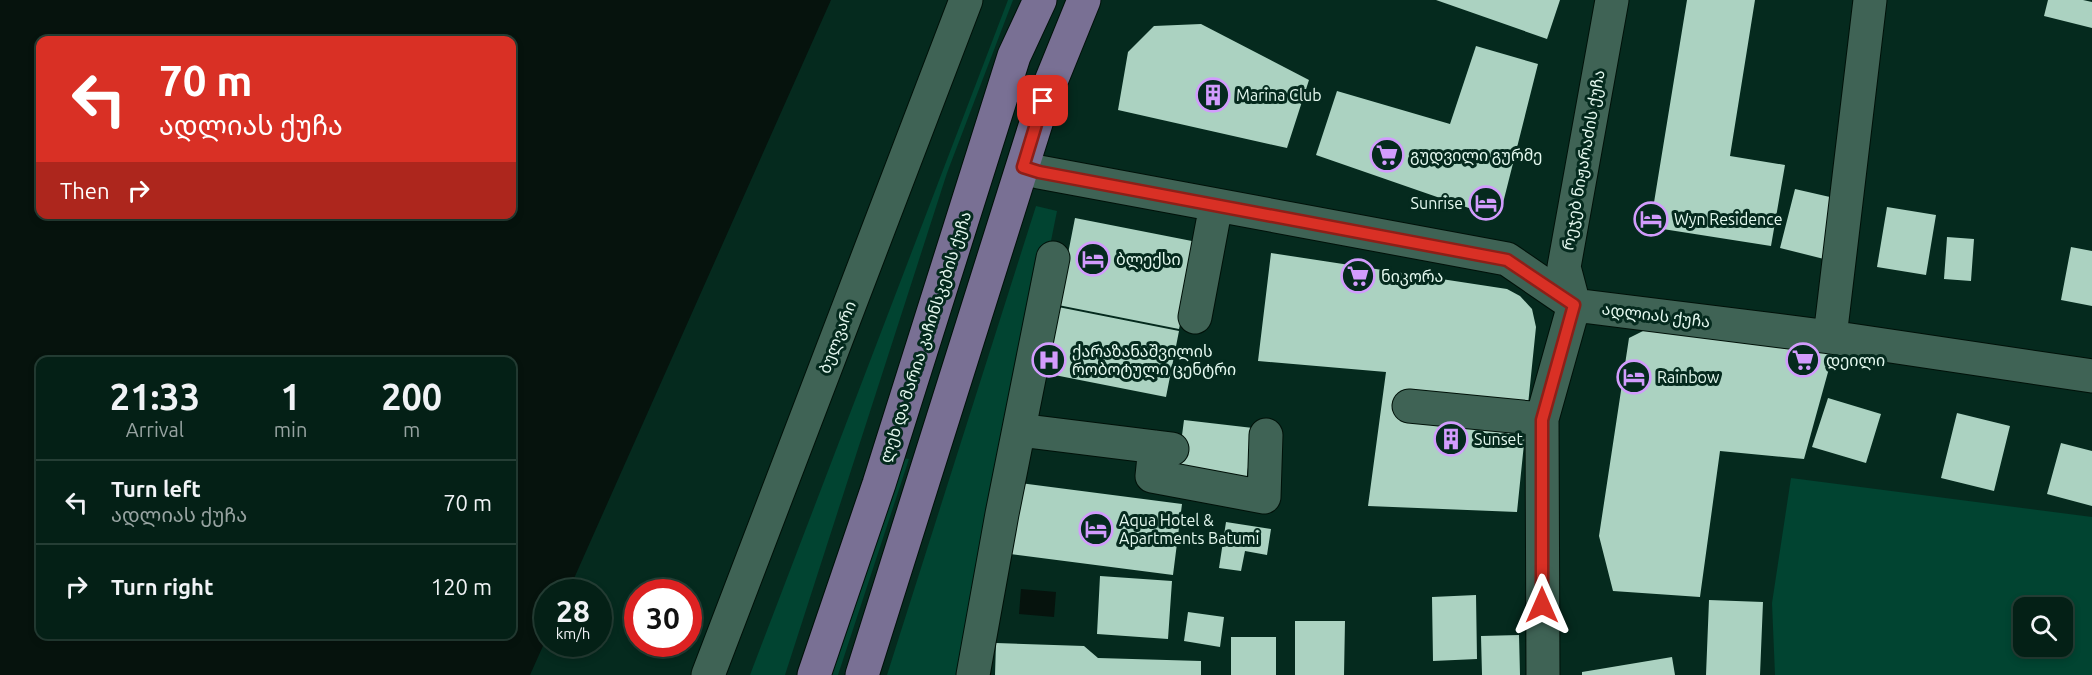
<!DOCTYPE html>
<meta charset="utf-8">
<style>
:root{--surface:#042016;--page:#0d281f;--text:#f1f3f6;--muted:#97a3a1;--line:#253e35}
body{margin:0;font-family:Ubuntu,"Noto Sans Georgian",sans-serif;background:var(--page);color:var(--text);height:100vh;display:flex;flex-direction:column;font-size:22px;white-space:nowrap}
*{box-sizing:border-box;margin:0}
p{font-size:20px;color:var(--muted)}
.icon{flex:none;width:33px;height:33px;fill:none;stroke:currentColor;stroke-width:2;stroke-linecap:round;stroke-linejoin:round}
.map{position:relative;flex:1;overflow:hidden}
.side{position:absolute;left:36px;top:357px;width:480px;height:282px;display:flex;flex-direction:column;background:var(--surface);border-radius:12px;box-shadow:0 3px 9px #0003,0 0 0 2px var(--line)}
.side>*{flex:none}
.banner{position:absolute;left:36px;top:36px;width:480px;height:183px;border-radius:12px;box-shadow:0 3px 9px #0003,0 0 0 2px var(--line);background:#d93025;color:#fff;overflow:hidden}
.buttons{position:absolute;left:2013px;top:597px;display:grid;gap:12px}
.buttons a{display:grid;place-items:center;width:60px;height:60px;border-radius:12px;background:var(--surface);box-shadow:0 3px 9px #0003,0 0 0 2px var(--line);font-size:30px}
.speed{position:absolute;left:534px;top:579px;display:flex;gap:12px;font-size:30px;font-weight:700;text-align:center}
.speed>*{display:grid;place-content:center;width:78px;height:78px;border-radius:50%;background:var(--surface);box-shadow:0 3px 9px #0003,0 0 0 2px var(--line);line-height:1}
.speed small{font-size:15px;font-weight:400}
.speed .limit{border:9px solid #d22;background:#fff;color:#111}
.pin{position:absolute;display:grid;place-items:center;width:51px;height:51px;color:#fff;margin:-26px;border-radius:12px;box-shadow:0 3px 9px #0006}
.me{position:absolute;width:66px;margin:-33px;rotate:0deg;stroke-linejoin:round;filter:drop-shadow(0 0 4px #0008)}
.turn{display:flex;align-items:center;gap:21px;height:126px;padding:0 24px;font-size:27px}
.turn .icon{width:78px;height:78px;stroke-width:2.5}
.turn b{display:block;font-size:42px;line-height:51px}
.then{display:flex;align-items:center;height:57px;padding:0 24px;background:#0003;gap:12px;font-size:22px}
.eta{display:flex;justify-content:space-evenly;align-items:center;height:102px;text-align:center}
.eta b{font-size:36px;font-weight:700;line-height:42px}
ul{padding:0;list-style:none}
li{display:flex;align-items:center;gap:18px;height:84px;padding:0 24px;border-top:2px solid var(--line)}
li div{flex:1}
li b{display:block;font-size:22px}
li em{font-style:normal}
.map>svg:first-child{display:block}
</style>
<div class="map">
<svg width="2092" height="675" viewBox="0 0 2092 675">
<rect width="100%" height="100%" fill="#052a1e"/>
<path fill="#014431" fill-rule="evenodd" d="M 1008,0 L 1013,0 L 947,173 L 785,675 L 750,675 Z
M 1036,206 L 1057,211 L 964,675 L 887,675 Z
M 901,458 L 909,459 L 838,675 L 831,675 Z
M 1791,478 L 2092,517 L 2092,675 L 1775,675 L 1772,603 ZM 2024,608 L 2062,608 L 2062,646 L 2024,646 Z"/>
<path fill="#06130d" fill-rule="evenodd" d="M 0,0 L 831,0 L 568,592 L 548,592 L 547,637 L 530,675 L 0,675 ZM 40,40 L 512,40 L 512,214 L 40,214 ZM 40,362 L 512,362 L 512,634 L 40,634 Z
M 1021,589 L 1056,592 L 1054,617 L 1019,614 Z"/>
<path fill="#abd2c1" d="M 1436,0 L 1560,0 L 1547,39 Z
M 1687,0 L 1755,0 L 1730,156 L 1785,165 L 1771,246 L 1650,227 Z
M 2048,0 L 2083,0 L 2092,2 L 2092,28 L 2044,16 Z
M 1201,24 L 1309,80 L 1287,148 L 1118,110 L 1128,52 L 1154,26 Z
M 1476,46 L 1538,64 L 1501,211 L 1489,215 L 1316,155 L 1337,91 L 1450,124 Z
M 1795,189 L 1843,200 L 1828,260 L 1780,248 Z
M 1887,207 L 1936,215 L 1926,275 L 1877,267 Z
M 1075,218 L 1197,242 L 1179,329 L 1058,305 Z
M 1947,237 L 1974,239 L 1971,281 L 1944,279 Z
M 2071,247 L 2092,251 L 2092,306 L 2061,300 Z
M 1271,253 L 1507,289 L 1520,296 L 1532,309 L 1536,327 L 1517,512 L 1368,506 L 1386,372 L 1258,361 Z
M 1043,304 L 1179,331 L 1166,397 L 1029,370 Z
M 1647,329 L 1833,354 L 1804,459 L 1720,451 L 1700,597 L 1613,591 L 1599,536 L 1629,338 Z
M 1828,398 L 1881,414 L 1866,463 L 1812,447 Z
M 1957,413 L 2010,426 L 1994,491 L 1941,478 Z
M 1184,420 L 1253,428 L 1246,483 L 1177,474 Z
M 2061,443 L 2092,451 L 2092,506 L 2047,494 Z
M 1020,483 L 1182,504 L 1173,575 L 1010,554 Z
M 1226,522 L 1271,529 L 1267,555 L 1245,551 L 1241,571 L 1219,568 Z
M 1100,576 L 1172,581 L 1168,639 L 1097,634 Z
M 1476,595 L 1477,659 L 1433,661 L 1432,597 Z
M 1709,600 L 1763,602 L 1760,675 L 1706,675 Z
M 1188,612 L 1224,617 L 1220,647 L 1184,641 Z
M 1295,621 L 1345,621 L 1344,675 L 1295,675 Z
M 1519,635 L 1520,675 L 1482,675 L 1481,636 Z
M 1231,637 L 1276,637 L 1276,675 L 1231,675 Z
M 996,643 L 1084,646 L 1098,658 L 1201,661 L 1201,675 L 995,675 Z
M 1672,657 L 1675,675 L 1582,675 L 1582,672 Z"/>
<g fill="none" stroke-linecap="round" stroke-linejoin="round">
<g stroke="#001109" stroke-width="35">
<path id="minor" d="M 1023,167 L 1039,172 L 1507,259 L 1574,305 L 1830,337 L 2092,376
M 1195,317 L 1216,205
M 1830,337 L 1870,0
M 1409,406 L 1542,419
M 1019,430 L 1172,449
M 1155,447 L 1152,476 L 1264,497 L 1266,435
M 708,675 L 966,0
M 973,675 L 1002,514 L 1053,258
M 1543,675 L 1542,419 L 1574,305 L 1564,267 L 1612,0"/>
</g>
<g stroke="#001109" stroke-width="35">
<path id="major" d="M 814,675 L 879,484 L 1014,56 L 1040,0
M 862,675 L 1043,101 L 1084,0"/>
</g>
<use href="#minor" stroke="#3f6355" stroke-width="33"/>
<use href="#major" stroke="#797094" stroke-width="33"/>
</g>
<g fill="none" stroke-linecap="round" stroke-linejoin="round">
<g stroke="#8d1f18" stroke-width="15">
<path id="route" d="M 1043,101 L 1023,167 L 1039,172 L 1507,260 L 1574,305 L 1542,420 L 1542,605"/>
</g>
<use href="#route" stroke="#d93025" stroke-width="10"/>
</g>
<defs>
<g id="building-ring" transform="scale(1.725)"><circle r="9.5" fill="#052a1e" stroke="#d29cfd" stroke-width="1.5"/><path d="M-4-6H4V6H1V3H-1V6H-4ZM-2.5-4.3h1.7v1.8h-1.7ZM.8-4.3h1.7v1.8H.8ZM-2.5-1h1.7V.8h-1.7ZM.8-1h1.7V.8H.8Z" fill="#d29cfd"/></g>
<g id="supermarket-ring" transform="scale(1.725)"><circle r="9.5" fill="#052a1e" stroke="#d29cfd" stroke-width="1.5"/><path d="M-6-5.5h2.5l.6 2H6L4.5 2H-2.5L-4.4-4H-6ZM-1.5 3.2a1.3 1.3 0 1 0 .1 0ZM3 3.2a1.3 1.3 0 1 0 .1 0Z" fill="#d29cfd"/></g>
<g id="hotel-ring" transform="scale(1.725)"><circle r="9.5" fill="#052a1e" stroke="#d29cfd" stroke-width="1.5"/><path d="M-6-4.5h1.5V1H6V5H4.5V3h-9V5H-6ZM-4 0a1.8 1.8 0 1 1 3.6 0ZM.5 0V-2.5h3Q6-2.5 6 0Z" fill="#d29cfd"/></g>
<g id="hospital-ring" transform="scale(1.725)"><circle r="9.5" fill="#052a1e" stroke="#d29cfd" stroke-width="1.5"/><path d="M-5-5h3v3.5h4V-5h3V5h-3V1.5h-4V5h-3Z" fill="#d29cfd"/></g>
</defs>
<g fill-rule="evenodd">
<use href="#building-ring" x="1213" y="95"/>
<use href="#supermarket-ring" x="1387" y="155"/>
<use href="#hotel-ring" x="1486" y="203"/>
<use href="#hotel-ring" x="1651" y="219"/>
<use href="#hotel-ring" x="1093" y="259"/>
<use href="#supermarket-ring" x="1358" y="276"/>
<use href="#hospital-ring" x="1049" y="360"/>
<use href="#supermarket-ring" x="1803" y="360"/>
<use href="#hotel-ring" x="1634" y="377"/>
<use href="#building-ring" x="1451" y="439"/>
<use href="#hotel-ring" x="1096" y="529"/>
</g>
<g text-anchor="middle" stroke-width="6" stroke-linejoin="round" paint-order="stroke">
<g font-size="16" fill="#e5f9f0" stroke="#052a1e" text-anchor="start">
<text x="1236" y="101">Marina Club</text>
<text x="1410" y="161">გუდვილი გურმე</text>
<text x="1463" y="209" text-anchor="end">Sunrise</text>
<text x="1674" y="225">Wyn Residence</text>
<text x="1116" y="265">ბლექსი</text>
<text x="1381" y="282">ნიკორა</text>
<text x="1072" y="357">ქარაზანაშვილის<tspan x="1072" dy="18">რობოტული ცენტრი</tspan></text>
<text x="1826" y="366">დეილი</text>
<text x="1657" y="383">Rainbow</text>
<text x="1474" y="445">Sunset</text>
<text x="1119" y="526">Aqua Hotel &amp;<tspan x="1119" dy="18">Apartments Batumi</tspan></text>
</g>
<g font-size="16" fill="#e5f9f0" stroke="#052a1e">
<text transform="translate(1583 160) rotate(-80)" y="6">რეჯებ ნიჟარაძის ქუჩა</text>
<text transform="translate(1656 315) rotate(7)" y="6">ადლიას ქუჩა</text>
<text transform="translate(837 337) rotate(-69)" y="6">ბულვარი</text>
<text transform="translate(925 337) rotate(-72)" y="6">ლეხ და მარია კაჩინსკების ქუჩა</text>
</g>
</g>
</svg>
<div class="buttons">
<a><svg class="icon" aria-label="search" viewBox="0 0 24 24"><circle cx="10" cy="10" r="6"/><path d="M15 15l6 6"/></svg></a>
</div>
<div class="speed"><div>28<small>km/h</small></div><div class="limit">30</div></div>
<div class="pin" style="left:1043px;top:101px;background:#d93025"><svg class="icon" aria-label="arrive" viewBox="0 0 24 24"><path d="M6 21V4h12l-3 4 3 4H6"/></svg></div>
<svg class="me" style="left:1542px;top:605px" viewBox="-20 -20 40 40"><path d="M0-17L14 15 0 8-14 15z" fill="#d93025" stroke="#fff" stroke-width="4"/></svg>
<div class="banner">
<div class="turn"><svg class="icon" aria-label="left" viewBox="0 0 24 24"><path d="M17 20v-9H6M10 6l-5 5 5 5"/></svg><div><b>70 m</b>ადლიას ქუჩა</div></div>
<div class="then">Then<svg class="icon" aria-label="right" viewBox="0 0 24 24"><path d="M7 20v-9h11M14 6l5 5-5 5"/></svg></div>
</div>
<section class="side">
<div class="eta">
<div><b>21:33</b><p>Arrival</p></div>
<div><b>1</b><p>min</p></div>
<div><b>200</b><p>m</p></div>
</div>
<ul>
<li><svg class="icon" aria-label="left" viewBox="0 0 24 24"><path d="M17 20v-9H6M10 6l-5 5 5 5"/></svg><div><b>Turn left</b><p>ადლიას ქუჩა</p></div><em>70 m</em></li>
<li><svg class="icon" aria-label="right" viewBox="0 0 24 24"><path d="M7 20v-9h11M14 6l5 5-5 5"/></svg><div><b>Turn right</b></div><em>120 m</em></li>
</ul>
</section>
</div>
